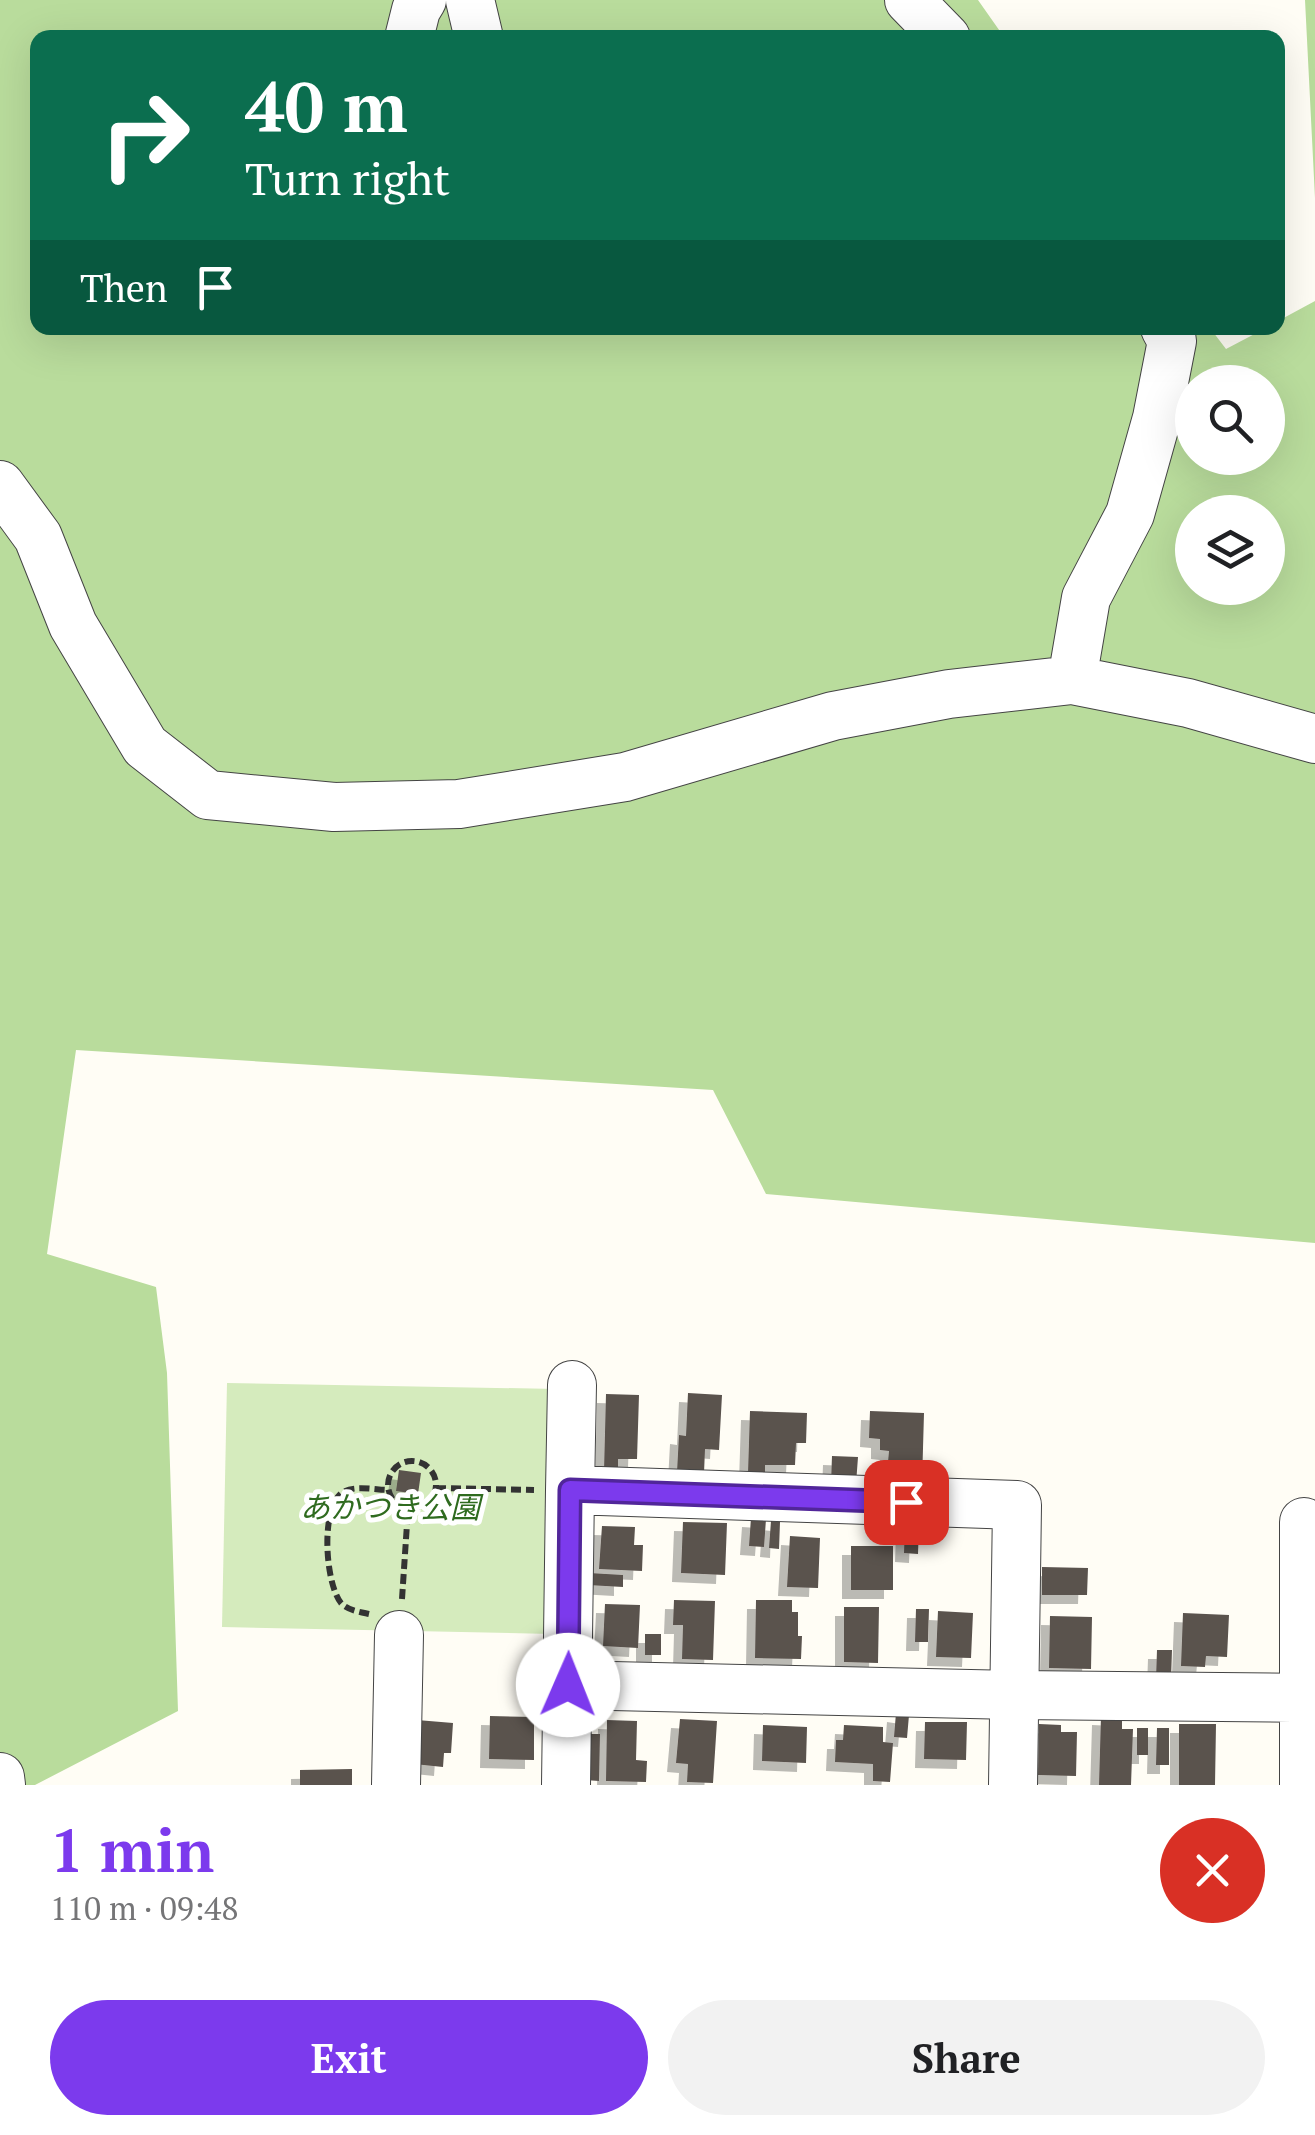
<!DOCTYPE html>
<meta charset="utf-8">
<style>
:root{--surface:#fff;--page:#f2f2f2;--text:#202124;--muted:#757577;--accent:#7c3aed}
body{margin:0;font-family:"PT Serif","Noto Sans JP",serif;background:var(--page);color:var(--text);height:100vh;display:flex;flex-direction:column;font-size:38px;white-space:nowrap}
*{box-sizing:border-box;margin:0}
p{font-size:32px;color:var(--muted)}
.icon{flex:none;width:55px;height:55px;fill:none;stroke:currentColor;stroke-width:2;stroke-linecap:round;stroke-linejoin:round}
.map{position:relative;height:1785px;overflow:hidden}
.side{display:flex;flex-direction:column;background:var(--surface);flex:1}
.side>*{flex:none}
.guide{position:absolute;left:30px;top:30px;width:1255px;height:305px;border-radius:20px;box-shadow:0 10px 40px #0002;background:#0b6e4f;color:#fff;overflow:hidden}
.tools{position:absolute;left:1175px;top:365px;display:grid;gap:20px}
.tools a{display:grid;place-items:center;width:110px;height:110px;border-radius:50%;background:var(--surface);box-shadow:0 10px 40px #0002;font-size:50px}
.pin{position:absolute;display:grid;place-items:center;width:85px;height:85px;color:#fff;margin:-42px;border-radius:20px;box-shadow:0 5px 15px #0006}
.me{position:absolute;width:110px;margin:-55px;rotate:1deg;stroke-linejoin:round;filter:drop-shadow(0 0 8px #0008)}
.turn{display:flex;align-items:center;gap:35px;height:210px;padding:0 50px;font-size:45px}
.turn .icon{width:130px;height:130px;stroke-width:2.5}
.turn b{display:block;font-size:70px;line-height:85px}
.then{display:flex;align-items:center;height:95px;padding:0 50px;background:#0003;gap:20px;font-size:38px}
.round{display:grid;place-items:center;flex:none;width:105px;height:105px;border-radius:52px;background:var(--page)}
.summary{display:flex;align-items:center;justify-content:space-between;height:170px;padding:0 50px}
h1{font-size:60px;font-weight:800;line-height:75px;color:var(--accent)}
.action{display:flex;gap:20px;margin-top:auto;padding:20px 50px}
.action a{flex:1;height:115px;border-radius:60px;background:var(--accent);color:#fff;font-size:40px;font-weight:800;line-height:115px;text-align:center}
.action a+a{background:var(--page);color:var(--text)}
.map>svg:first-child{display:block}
</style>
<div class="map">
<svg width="1315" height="1785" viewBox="0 0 1315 1785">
<defs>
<filter id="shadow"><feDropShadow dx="-9" dy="9" stdDeviation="0" flood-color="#0004"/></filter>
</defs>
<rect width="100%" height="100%" fill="#fffdf5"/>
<path fill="#d5ebbd" d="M 227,1383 L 557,1389 L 552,1634 L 222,1627 Z"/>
<path fill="#b9dc9c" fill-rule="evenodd" d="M 0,0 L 978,0 L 1004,37 L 38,38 L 38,328 L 1210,328 L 1226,349 L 1266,328 L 1278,328 L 1278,321 L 1315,301 L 1315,1243 L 766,1194 L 713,1090 L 76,1050 L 47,1254 L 156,1287 L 167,1373 L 178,1711 L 35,1785 L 0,1785 ZM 1192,382 L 1268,382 L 1268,458 L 1192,458 ZM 1192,512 L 1268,512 L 1268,588 L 1192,588 Z
M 1305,0 L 1315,0 L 1315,198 Z"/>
<path fill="#5a524d" filter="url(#shadow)" d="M 688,1393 L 722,1395 L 719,1450 L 705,1449 L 704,1473 L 677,1472 L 679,1435 L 686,1436 Z
M 606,1394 L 639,1395 L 637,1459 L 618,1459 L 618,1471 L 604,1471 Z
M 750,1411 L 807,1413 L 806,1443 L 796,1443 L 795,1465 L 765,1465 L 765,1473 L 748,1473 Z
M 870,1411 L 924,1413 L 922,1483 L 898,1482 L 899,1462 L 888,1462 L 889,1451 L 880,1450 L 880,1439 L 869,1438 Z
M 832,1456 L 858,1457 L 856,1484 L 831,1483 Z
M 399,1470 L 421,1473 L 418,1494 L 396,1491 Z
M 751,1518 L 766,1519 L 764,1547 L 749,1546 Z
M 771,1521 L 780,1522 L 779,1549 L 769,1548 Z
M 683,1522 L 727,1523 L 725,1575 L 681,1573 Z
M 905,1524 L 919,1524 L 918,1554 L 904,1553 Z
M 602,1526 L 635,1527 L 634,1545 L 643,1545 L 642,1571 L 599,1569 Z
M 790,1536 L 820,1538 L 818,1588 L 787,1587 Z
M 851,1546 L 893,1546 L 893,1590 L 851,1590 Z
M 1042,1567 L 1088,1568 L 1087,1595 L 1042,1595 Z
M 589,1573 L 623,1575 L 623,1587 L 588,1585 Z
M 674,1600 L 715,1601 L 713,1660 L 682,1659 L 683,1625 L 673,1625 Z
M 756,1600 L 792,1600 L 792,1612 L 798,1612 L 798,1636 L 802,1636 L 801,1659 L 755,1658 Z
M 605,1604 L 640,1605 L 638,1648 L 603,1646 Z
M 844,1607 L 879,1607 L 878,1663 L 844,1662 Z
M 916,1609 L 929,1609 L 928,1642 L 915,1642 Z
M 938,1611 L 973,1613 L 971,1658 L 936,1657 Z
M 1183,1613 L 1229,1615 L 1227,1657 L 1206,1656 L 1205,1667 L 1181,1666 Z
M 1050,1616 L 1092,1617 L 1091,1669 L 1049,1668 Z
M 645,1634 L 661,1634 L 661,1655 L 645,1655 Z
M 1157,1650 L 1172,1650 L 1171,1680 L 1156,1679 Z
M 896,1713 L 909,1715 L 907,1738 L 894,1737 Z
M 490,1716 L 534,1717 L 534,1760 L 489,1759 Z
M 1101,1716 L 1122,1717 L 1122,1729 L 1133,1729 L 1131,1785 L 1099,1785 Z
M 680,1719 L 717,1721 L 713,1783 L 687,1782 L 688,1764 L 676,1763 Z
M 417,1720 L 453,1723 L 451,1753 L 444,1753 L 443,1767 L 414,1764 Z
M 607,1720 L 637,1721 L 636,1760 L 647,1761 L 646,1782 L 606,1781 Z
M 925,1722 L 967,1722 L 966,1760 L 924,1759 Z
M 1039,1724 L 1061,1725 L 1061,1732 L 1077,1732 L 1076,1776 L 1038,1775 Z
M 1179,1724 L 1216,1724 L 1215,1785 L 1179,1785 Z
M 763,1725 L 807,1727 L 806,1763 L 762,1761 Z
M 844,1725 L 883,1727 L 883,1742 L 893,1743 L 890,1782 L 873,1781 L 873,1764 L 835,1762 L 836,1740 L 843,1740 Z
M 1137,1728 L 1148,1728 L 1148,1755 L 1137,1755 Z
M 1157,1728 L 1169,1728 L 1169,1765 L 1156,1765 Z
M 585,1734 L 600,1734 L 599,1781 L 585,1780 Z
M 352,1769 L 352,1785 L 300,1785 L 300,1770 Z"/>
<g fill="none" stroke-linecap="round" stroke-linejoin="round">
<g stroke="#444" stroke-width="50">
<path id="minor" d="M 470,0 L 479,38
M 909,0 L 946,38
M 409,38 L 416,10 L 422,0
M 0,485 L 38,537 L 73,625 L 145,746 L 208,795 L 334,807 L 459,804 L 625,777 L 833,716 L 949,694 L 1072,680 L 1188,703 L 1315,739
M 1072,680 L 1086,598 L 1130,514 L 1157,418 L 1172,341 L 1165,328
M 572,1385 L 570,1490 L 1017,1505 L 1013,1785
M 1304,1522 L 1304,1785
M 568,1685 L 1014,1695 L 1315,1698
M 0,1777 L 1,1785
M 396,1785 L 399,1635
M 566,1785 L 570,1490"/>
</g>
<path stroke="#333" stroke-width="6" stroke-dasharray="10 5" stroke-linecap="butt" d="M388 1485a24 24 0 1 1 48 0a24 24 0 1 1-48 0Z
M 436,1488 L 534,1490
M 402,1599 L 408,1509
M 369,1614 C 360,1612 347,1610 341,1603 C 325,1583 320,1506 343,1492 C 355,1485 376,1490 389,1490"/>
<use href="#minor" stroke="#fff" stroke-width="48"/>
</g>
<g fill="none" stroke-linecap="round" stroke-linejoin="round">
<g stroke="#51269a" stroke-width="25">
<path id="route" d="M 568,1685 L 570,1490 L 906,1502"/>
</g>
<use href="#route" stroke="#7c3aed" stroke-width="18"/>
</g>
<g text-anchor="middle" stroke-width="10" stroke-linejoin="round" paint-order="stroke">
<g font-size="30" font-style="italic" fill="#2f6b1f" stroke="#fff">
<text x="390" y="1518">あかつき公園</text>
</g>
</g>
</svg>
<div class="tools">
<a><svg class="icon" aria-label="search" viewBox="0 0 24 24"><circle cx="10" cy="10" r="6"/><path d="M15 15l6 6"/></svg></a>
<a><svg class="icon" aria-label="layers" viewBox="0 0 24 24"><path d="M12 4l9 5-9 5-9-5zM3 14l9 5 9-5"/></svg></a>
</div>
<div class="pin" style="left:906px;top:1502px;background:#d93025"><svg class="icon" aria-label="arrive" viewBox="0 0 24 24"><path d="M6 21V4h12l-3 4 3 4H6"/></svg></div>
<svg class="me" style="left:568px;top:1685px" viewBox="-20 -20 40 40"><circle r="19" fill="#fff"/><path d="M0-13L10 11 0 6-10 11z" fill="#7c3aed"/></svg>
<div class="guide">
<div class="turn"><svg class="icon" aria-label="right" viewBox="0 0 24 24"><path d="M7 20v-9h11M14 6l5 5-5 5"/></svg><div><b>40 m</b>Turn right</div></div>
<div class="then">Then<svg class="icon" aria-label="arrive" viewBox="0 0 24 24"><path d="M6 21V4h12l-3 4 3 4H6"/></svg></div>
</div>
</div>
<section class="side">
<div class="summary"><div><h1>1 min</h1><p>110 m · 09:48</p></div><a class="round" style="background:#d93025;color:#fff"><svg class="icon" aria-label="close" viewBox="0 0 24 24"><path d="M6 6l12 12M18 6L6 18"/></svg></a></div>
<div class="action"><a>Exit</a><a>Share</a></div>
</section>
